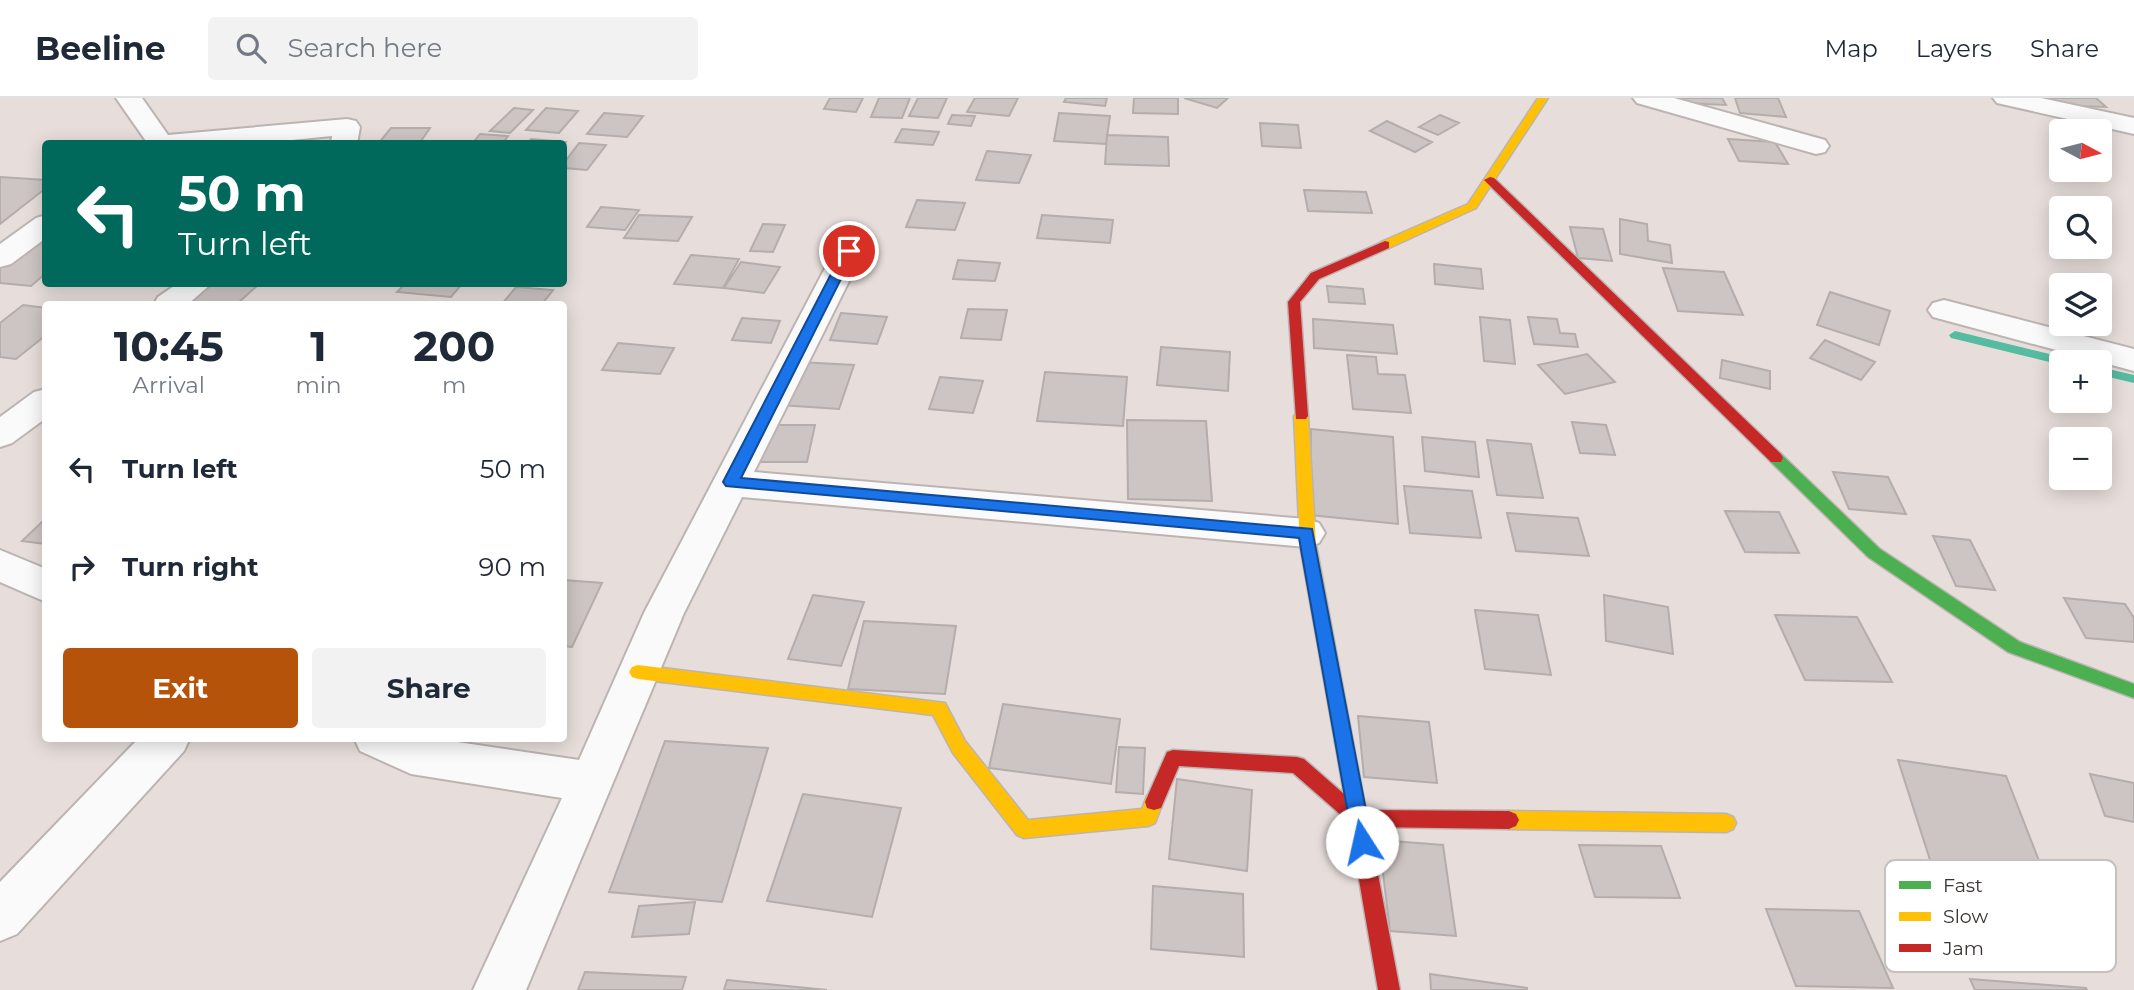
<!DOCTYPE html>
<meta charset="utf-8">
<style>
:root{--surface:#fff;--page:#f2f2f3;--text:#1f2937;--muted:#747a83;--line:#e0e1e3;--accent:#b45309}
body{margin:0;font-family:Montserrat,sans-serif;background:var(--page);color:var(--text);height:100vh;display:flex;flex-direction:column;font-size:26px;white-space:nowrap}
*{box-sizing:border-box;margin:0}
p{font-size:23px;color:var(--muted)}
.icon{flex:none;width:38px;height:38px;fill:none;stroke:currentColor;stroke-width:2;stroke-linecap:round;stroke-linejoin:round}
.map{position:relative;flex:1;overflow:hidden}
.side{position:absolute;left:42px;top:203px;width:525px;height:441px;display:flex;flex-direction:column;background:var(--surface);border-radius:7px;box-shadow:0 4px 18px #0003}
.side>*{flex:none}
.banner{position:absolute;left:42px;top:42px;width:525px;height:147px;border-radius:7px;box-shadow:0 4px 18px #0003;background:#00695c;color:#fff;overflow:hidden}
.needle{width:46px;rotate:97deg}
.fabs{position:absolute;left:2049px;top:21px;display:grid;gap:14px}
.fabs a{display:grid;place-items:center;width:63px;height:63px;border-radius:7px;background:var(--surface);box-shadow:0 4px 18px #0003;font-size:35px}
.pin{position:absolute;display:grid;place-items:center;width:60px;height:60px;color:#fff;margin:-30px;border:4px solid #fff;border-radius:50%;box-shadow:0 2px 7px #0007}
.me{position:absolute;width:77px;margin:-38px;rotate:350deg;stroke-linejoin:round;filter:drop-shadow(0 0 5px #0008)}
.turn{display:flex;align-items:center;gap:24px;height:147px;padding:0 21px;font-size:32px}
.turn .icon{width:91px;height:91px;stroke-width:2.5}
.turn b{display:block;font-size:49px;line-height:60px}
.eta{display:flex;justify-content:space-evenly;align-items:center;height:119px;text-align:center}
.eta b{font-size:42px;font-weight:700;line-height:49px}
.button{display:flex;gap:14px;margin-top:auto;padding:14px 21px}
.button a{flex:1;height:80px;border-radius:7px;background:var(--accent);color:#fff;font-size:28px;font-weight:700;line-height:80px;text-align:center}
.button a+a{background:var(--page);color:var(--text)}
ul{padding:0;list-style:none}
li{display:flex;align-items:center;gap:21px;height:98px;padding:0 21px}
li div{flex:1}
li b{display:block;font-size:26px}
li em{font-style:normal}
header{display:flex;align-items:center;gap:42px;box-sizing:border-box;height:98px;padding:0 35px;background:var(--surface);border-bottom:2px solid var(--line)}
header strong{font-size:33px}
nav{display:flex;gap:38px;margin-inline-start:auto;font-size:24px}
.search{width:490px;height:63px;background:var(--page);display:flex;align-items:center;gap:18px;box-sizing:border-box;padding:0 24px;border-radius:7px;color:var(--muted);font-size:26px}
.map>svg:first-child{display:block}
</style>
<header>
<strong>Beeline</strong>
<div class="search"><svg class="icon" aria-label="search" viewBox="0 0 24 24"><circle cx="10" cy="10" r="6"/><path d="M15 15l6 6"/></svg>Search here</div>
<nav><a>Map</a><a>Layers</a><a>Share</a></nav>
</header>
<div class="map">
<svg width="2134" height="892" viewBox="0 0 2134 892">
<rect width="100%" height="100%" fill="#e7dedb"/>
<g fill="none" stroke-linecap="round" stroke-linejoin="round">
<path fill="#56bca1" fill-rule="evenodd" d="M 1955,233 L 2066,260 L 2072,264 L 2062,264 L 2062,267 L 1951,240 L 1949,237 Z
M 2100,269 L 2134,277 L 2134,285 L 2100,277 Z"/>
</g>
<path fill="#cdc5c3" stroke="#b4adab" stroke-width="2" d="M 830,0 L 863,0 L 856,14 L 824,11 Z
M 879,0 L 910,0 L 902,20 L 871,19 Z
M 918,0 L 947,0 L 938,20 L 909,18 Z
M 975,0 L 1018,0 L 1009,18 L 967,14 Z
M 1066,0 L 1107,0 L 1105,8 L 1064,4 Z
M 1134,0 L 1178,0 L 1178,16 L 1133,15 Z
M 1184,0 L 1228,0 L 1217,10 Z
M 1681,0 L 1722,0 L 1726,7 L 1683,5 Z
M 1735,0 L 1778,0 L 1786,19 L 1740,15 Z
M 2033,0 L 2096,0 L 2106,9 L 2040,7 Z
M 514,10 L 533,12 L 510,35 L 490,33 Z
M 546,10 L 578,13 L 559,35 L 526,32 Z
M 604,15 L 643,18 L 627,39 L 587,36 Z
M 1059,15 L 1110,18 L 1106,46 L 1054,43 Z
M 952,17 L 975,18 L 971,28 L 948,26 Z
M 1440,17 L 1459,25 L 1438,37 L 1419,29 Z
M 1387,23 L 1432,44 L 1415,54 L 1370,33 Z
M 1260,25 L 1298,27 L 1301,50 L 1262,48 Z
M 391,30 L 430,30 L 419,46 L 378,46 Z
M 902,31 L 939,34 L 933,47 L 895,44 Z
M 480,36 L 508,38 L 502,46 L 472,46 Z
M 1107,37 L 1168,39 L 1169,68 L 1105,66 Z
M 531,41 L 566,44 L 564,47 L 527,46 Z
M 1728,41 L 1775,44 L 1788,66 L 1739,63 Z
M 579,45 L 606,47 L 587,72 L 564,70 L 564,65 Z
M 987,53 L 1031,57 L 1019,85 L 976,82 Z
M 0,79 L 46,82 L 46,90 L 0,126 Z
M 1304,92 L 1366,94 L 1372,115 L 1308,113 Z
M 917,102 L 965,105 L 955,132 L 906,129 Z
M 601,109 L 639,112 L 625,132 L 587,129 Z
M 639,117 L 692,119 L 678,143 L 624,140 Z
M 1042,117 L 1113,122 L 1110,145 L 1037,140 Z
M 1620,121 L 1647,126 L 1648,143 L 1670,147 L 1672,165 L 1620,156 Z
M 763,126 L 785,127 L 773,154 L 750,153 Z
M 1570,129 L 1603,131 L 1612,163 L 1578,160 Z
M 29,142 L 46,144 L 46,175 L 31,188 L 0,185 L 0,165 Z
M 691,157 L 739,161 L 723,190 L 674,186 Z
M 958,162 L 1000,165 L 995,183 L 953,181 Z
M 741,164 L 780,169 L 764,195 L 724,190 Z
M 1434,166 L 1481,171 L 1483,191 L 1435,186 Z
M 1663,170 L 1724,174 L 1743,217 L 1678,213 Z
M 205,186 L 259,186 L 237,206 L 182,206 Z
M 405,186 L 462,186 L 451,199 L 397,194 Z
M 1327,188 L 1363,191 L 1365,206 L 1329,204 Z
M 516,189 L 553,192 L 542,206 L 502,206 Z
M 1830,194 L 1890,213 L 1879,247 L 1817,227 Z
M 23,207 L 46,210 L 46,237 L 16,261 L 0,259 L 0,225 Z
M 968,211 L 1007,212 L 1001,242 L 961,240 Z
M 841,215 L 887,219 L 877,246 L 830,242 Z
M 1480,219 L 1510,222 L 1515,266 L 1484,263 Z
M 1528,219 L 1557,221 L 1560,235 L 1575,236 L 1578,249 L 1534,246 Z
M 742,220 L 780,223 L 771,245 L 732,242 Z
M 1313,221 L 1393,227 L 1397,256 L 1314,250 Z
M 1825,242 L 1875,264 L 1861,282 L 1810,260 Z
M 618,245 L 674,250 L 660,276 L 602,272 Z
M 1161,249 L 1230,254 L 1228,293 L 1157,287 Z
M 1587,256 L 1615,284 L 1565,296 L 1538,267 Z
M 1347,257 L 1376,259 L 1378,276 L 1405,277 L 1411,315 L 1353,311 Z
M 1722,262 L 1770,273 L 1770,291 L 1720,280 Z
M 799,264 L 854,267 L 839,311 L 781,307 Z
M 1045,274 L 1127,279 L 1123,328 L 1037,323 Z
M 940,279 L 983,283 L 973,315 L 929,311 Z
M 1127,322 L 1206,323 L 1212,403 L 1128,401 Z
M 1572,324 L 1606,327 L 1615,357 L 1580,355 Z
M 766,327 L 815,327 L 807,364 L 756,364 Z
M 1311,331 L 1393,339 L 1398,426 L 1310,417 Z
M 1422,339 L 1475,344 L 1479,379 L 1425,373 Z
M 1487,342 L 1531,346 L 1543,400 L 1497,397 Z
M 1833,374 L 1888,379 L 1906,416 L 1849,411 Z
M 1404,388 L 1472,393 L 1481,440 L 1410,435 Z
M 1725,413 L 1779,414 L 1799,455 L 1745,454 Z
M 1507,415 L 1578,420 L 1589,458 L 1516,453 Z
M 46,420 L 46,446 L 22,443 Z
M 1933,438 L 1970,442 L 1995,492 L 1956,488 Z
M 564,482 L 602,485 L 572,549 L 564,548 Z
M 813,497 L 864,504 L 841,568 L 788,561 Z
M 1604,497 L 1668,509 L 1673,556 L 1606,543 Z
M 2064,500 L 2125,506 L 2134,520 L 2134,544 L 2086,540 Z
M 1475,512 L 1538,517 L 1551,577 L 1485,571 Z
M 1775,517 L 1857,519 L 1892,584 L 1805,582 Z
M 864,523 L 956,528 L 945,596 L 848,591 Z
M 1003,606 L 1120,621 L 1111,686 L 989,670 Z
M 1358,618 L 1429,624 L 1437,685 L 1364,679 Z
M 665,643 L 768,650 L 722,804 L 609,794 Z
M 1119,649 L 1145,650 L 1143,696 L 1116,694 Z
M 1898,662 L 2006,678 L 2057,809 L 1939,790 Z
M 2090,676 L 2134,685 L 2134,724 L 2105,718 Z
M 1177,681 L 1252,692 L 1247,773 L 1169,761 Z
M 803,696 L 901,710 L 872,819 L 767,803 Z
M 1379,742 L 1443,747 L 1456,838 L 1390,833 Z
M 1579,747 L 1661,748 L 1680,800 L 1595,799 Z
M 1153,788 L 1243,796 L 1244,859 L 1151,851 Z
M 695,804 L 689,836 L 632,839 L 639,808 Z
M 1766,811 L 1859,813 L 1893,890 L 1796,888 Z
M 585,874 L 686,879 L 682,892 L 578,892 Z
M 1430,876 L 1527,890 L 1527,892 L 1431,892 Z
M 1970,881 L 2086,890 L 2087,892 L 1975,892 Z
M 727,882 L 827,892 L 724,892 Z"/>
<g fill="none" stroke-linecap="round" stroke-linejoin="round">
<g stroke="#bcb4b2" stroke-width="4">
<path id="street" d="M 116,0 L 142,0 L 168,37 L 347,21 L 356,23 L 360,29 L 357,46 L 331,46 L 332,38 L 251,46 L 144,46 L 146,43 Z
M 1633,0 L 1674,0 L 1825,42 L 1829,48 L 1825,54 L 1816,56 L 1637,5 Z
M 1993,0 L 2041,0 L 2134,20 L 2134,36 L 1997,5 Z
M 46,117 L 46,140 L 11,166 L 0,169 L 0,146 L 36,120 Z
M 849,144 L 860,147 L 864,153 L 754,374 L 1306,421 L 1319,425 L 1325,435 L 1319,445 L 1306,449 L 742,399 L 684,515 L 526,892 L 473,892 L 562,700 L 411,676 L 360,653 L 354,640 L 430,640 L 579,662 L 644,515 L 834,153 L 838,147 Z
M 177,186 L 211,186 L 188,206 L 154,206 L 158,199 Z
M 1944,202 L 2134,251 L 2134,273 L 1933,219 L 1928,212 L 1933,205 Z
M 46,291 L 46,320 L 12,345 L 0,349 L 0,319 L 34,294 Z
M 0,452 L 46,471 L 46,504 L 0,484 Z
M 139,640 L 190,640 L 184,653 L 17,836 L 0,843 L 0,784 Z"/>
</g>
<g stroke="#bcb4b2" stroke-width="3">
<path id="fast" d="M 1776,355 L 1781,356 L 1880,451 L 2020,544 L 2134,586 L 2134,600 L 2008,554 L 1868,459 L 1771,364 L 1769,360 Z"/>
</g>
<g stroke="#bcb4b2" stroke-width="3">
<path id="slow" d="M 1538,0 L 1548,0 L 1476,110 L 1389,150 L 1381,150 L 1381,144 L 1468,106 Z
M 1301,313 L 1308,318 L 1316,447 L 1353,644 L 1350,649 L 1344,652 L 1338,649 L 1335,644 L 1300,447 L 1294,318 Z
M 638,567 L 945,605 L 965,643 L 1028,722 L 1142,711 L 1147,698 L 1154,696 L 1161,698 L 1163,704 L 1155,725 L 1148,728 L 1024,740 L 1017,737 L 953,655 L 933,617 L 638,581 L 632,579 L 629,574 L 632,569 Z
M 1509,713 L 1726,716 L 1733,719 L 1736,725 L 1733,731 L 1726,734 L 1509,731 L 1502,728 L 1499,722 L 1502,716 Z"/>
</g>
<g stroke="#bcb4b2" stroke-width="3">
<path id="jam" d="M 1490,79 L 1494,80 L 1781,356 L 1783,360 L 1781,364 L 1771,364 L 1486,84 L 1484,82 Z
M 1385,143 L 1389,144 L 1389,150 L 1319,181 L 1300,204 L 1308,318 L 1306,321 L 1296,321 L 1288,204 L 1311,175 Z
M 1344,636 L 1350,639 L 1353,644 L 1366,712 L 1509,713 L 1516,716 L 1519,722 L 1516,728 L 1509,731 L 1369,729 L 1400,892 L 1378,892 L 1349,724 L 1293,675 L 1179,668 L 1161,710 L 1154,712 L 1147,710 L 1145,704 L 1167,654 L 1173,652 L 1297,659 L 1304,661 L 1344,696 L 1335,644 L 1338,639 Z"/>
</g>
<use href="#street" fill="#fbfafa" fill-rule="evenodd"/>
<use href="#fast" fill="#4caf50" fill-rule="evenodd"/>
<use href="#slow" fill="#ffc107" fill-rule="evenodd"/>
<use href="#jam" fill="#c62828" fill-rule="evenodd"/>
</g>
<path fill="#1a73e8" stroke="#114b97" stroke-width="2" d="M 849,150 L 855,153 L 741,380 L 1312,431 L 1372,744 L 1369,751 L 1362,753 L 1355,751 L 1353,744 L 1299,440 L 726,388 L 723,384 L 843,153 Z"/>
<rect x="1885" y="762" width="231" height="112" rx="10" fill="#fff" stroke="#c4c2c1" stroke-width="2"/>
<rect x="1899" y="783" width="32" height="8" fill="#4caf50"/>
<rect x="1899" y="814" width="32" height="9" fill="#ffc107"/>
<rect x="1899" y="846" width="32" height="8" fill="#c62828"/>
<g font-size="19" fill="#3a3331">
<text x="1943" y="794">Fast</text>
<text x="1943" y="825">Slow</text>
<text x="1943" y="857">Jam</text>
</g>
</svg>
<div class="fabs">
<a><svg class="needle" viewBox="-14 -14 28 28"><path d="M0-13l5 13h-10z" fill="#e53935"/><path d="M0 13l5-13h-10z" fill="#747a83"/></svg></a>
<a><svg class="icon" aria-label="search" viewBox="0 0 24 24"><circle cx="10" cy="10" r="6"/><path d="M15 15l6 6"/></svg></a>
<a><svg class="icon" aria-label="layers" viewBox="0 0 24 24"><path d="M12 4l9 5-9 5-9-5zM3 14l9 5 9-5"/></svg></a>
<a>+</a>
<a>−</a>
</div>
<div class="pin" style="left:849px;top:153px;background:#d93025"><svg class="icon" aria-label="arrive" viewBox="0 0 24 24"><path d="M6 21V4h12l-3 4 3 4H6"/></svg></div>
<svg class="me" style="left:1362px;top:744px" viewBox="-20 -20 40 40"><circle r="19" fill="#fff"/><path d="M0-13L10 11 0 6-10 11z" fill="#1a73e8"/></svg>
<div class="banner">
<div class="turn"><svg class="icon" aria-label="left" viewBox="0 0 24 24"><path d="M17 20v-9H6M10 6l-5 5 5 5"/></svg><div><b>50 m</b>Turn left</div></div>
</div>
<section class="side">
<div class="eta">
<div><b>10:45</b><p>Arrival</p></div>
<div><b>1</b><p>min</p></div>
<div><b>200</b><p>m</p></div>
</div>
<ul>
<li><svg class="icon" aria-label="left" viewBox="0 0 24 24"><path d="M17 20v-9H6M10 6l-5 5 5 5"/></svg><div><b>Turn left</b></div><em>50 m</em></li>
<li><svg class="icon" aria-label="right" viewBox="0 0 24 24"><path d="M7 20v-9h11M14 6l5 5-5 5"/></svg><div><b>Turn right</b></div><em>90 m</em></li>
</ul>
<div class="button"><a>Exit</a><a>Share</a></div>
</section>
</div>
